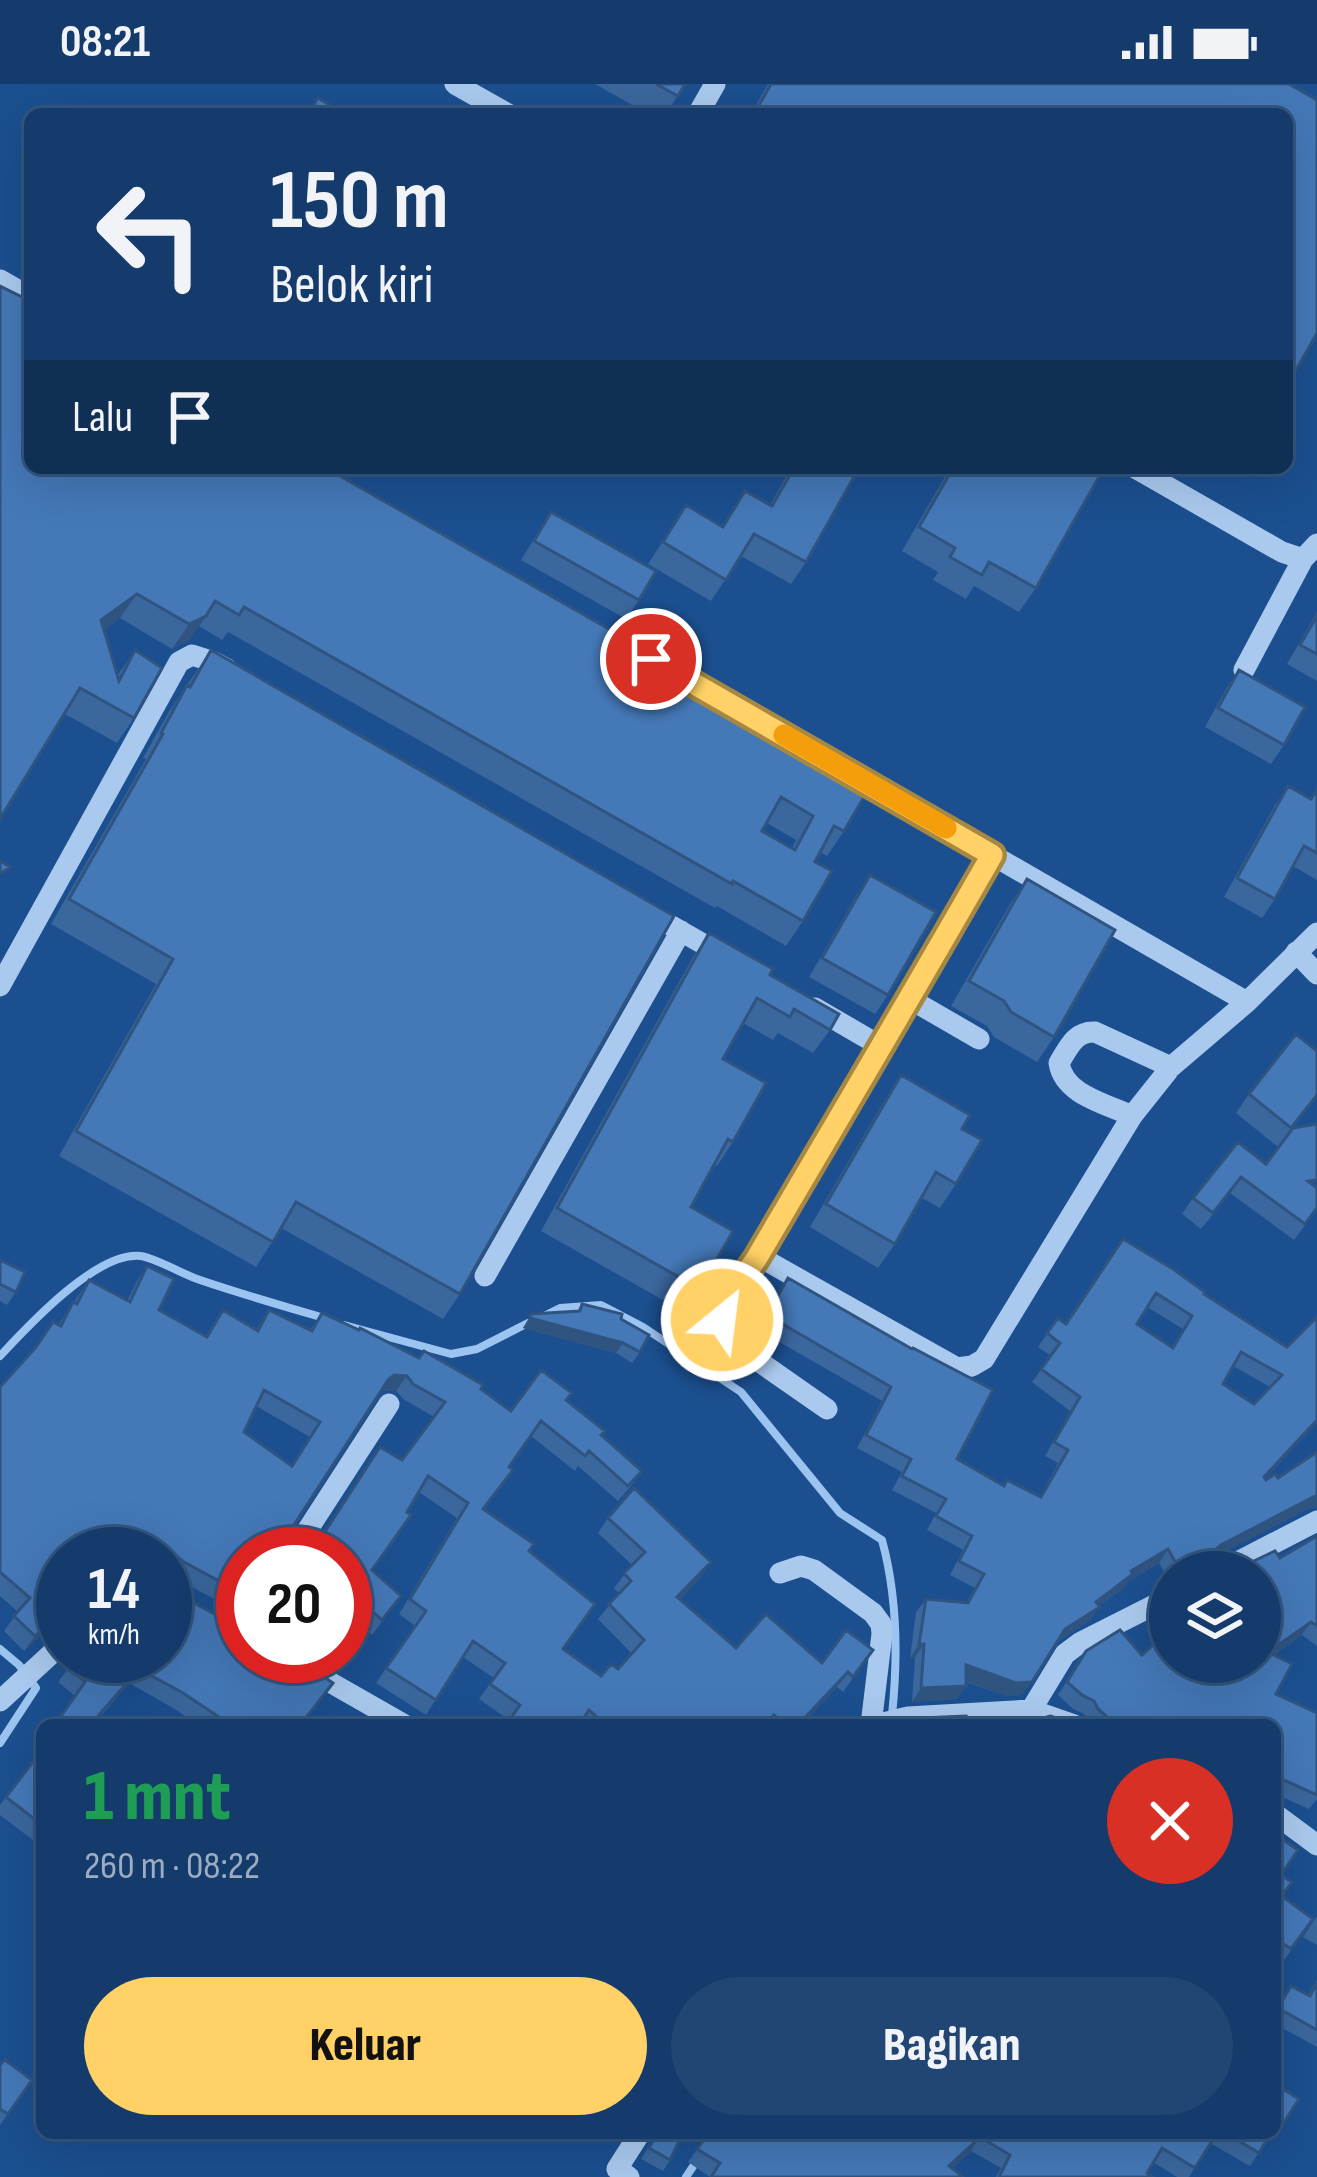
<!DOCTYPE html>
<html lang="id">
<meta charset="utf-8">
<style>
:root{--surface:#143b6b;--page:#214673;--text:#f1f3f6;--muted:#9dadc1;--line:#33557e;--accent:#ffd166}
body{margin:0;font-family:"Sofia Sans Condensed",sans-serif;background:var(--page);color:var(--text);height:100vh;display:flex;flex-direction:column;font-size:45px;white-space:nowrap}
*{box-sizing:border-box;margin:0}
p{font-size:39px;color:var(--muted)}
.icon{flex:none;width:66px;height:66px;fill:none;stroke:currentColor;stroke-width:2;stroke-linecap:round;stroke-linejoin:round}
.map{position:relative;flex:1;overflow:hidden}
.side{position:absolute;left:36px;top:1635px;width:1245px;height:420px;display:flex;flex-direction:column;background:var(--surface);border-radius:18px;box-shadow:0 12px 48px #0002,0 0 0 3px var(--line)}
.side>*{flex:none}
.hud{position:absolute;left:24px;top:24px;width:1269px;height:366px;border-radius:18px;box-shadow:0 12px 48px #0002,0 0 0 3px var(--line);background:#143b6b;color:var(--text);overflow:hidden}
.tools{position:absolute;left:1149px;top:1467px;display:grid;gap:24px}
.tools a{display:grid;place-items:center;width:132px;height:132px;border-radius:50%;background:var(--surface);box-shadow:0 12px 48px #0002,0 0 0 3px var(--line);font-size:60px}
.speed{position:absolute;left:36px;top:1443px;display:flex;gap:24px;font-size:60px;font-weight:700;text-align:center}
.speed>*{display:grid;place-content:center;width:156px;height:156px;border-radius:50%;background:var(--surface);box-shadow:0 12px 48px #0002,0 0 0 3px var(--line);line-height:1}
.speed small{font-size:30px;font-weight:400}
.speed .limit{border:18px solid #d22;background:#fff;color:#111}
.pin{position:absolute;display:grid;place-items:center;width:102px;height:102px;color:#fff;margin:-51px;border:6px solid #fff;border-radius:50%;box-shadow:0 3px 12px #0007}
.me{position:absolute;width:132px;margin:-66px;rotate:29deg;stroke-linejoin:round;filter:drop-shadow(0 0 9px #0008)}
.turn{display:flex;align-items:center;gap:42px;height:252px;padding:0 48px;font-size:54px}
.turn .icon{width:156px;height:156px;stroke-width:2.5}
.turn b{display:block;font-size:84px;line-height:102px}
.then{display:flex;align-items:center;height:114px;padding:0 48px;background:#0003;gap:24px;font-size:45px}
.round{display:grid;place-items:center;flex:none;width:126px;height:126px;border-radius:63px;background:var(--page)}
.head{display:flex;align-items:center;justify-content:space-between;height:204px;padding:0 48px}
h1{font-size:72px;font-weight:800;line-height:90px;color:#1e9e55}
.button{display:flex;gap:24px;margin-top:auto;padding:24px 48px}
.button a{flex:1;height:138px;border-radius:72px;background:var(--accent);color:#111;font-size:48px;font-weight:800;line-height:138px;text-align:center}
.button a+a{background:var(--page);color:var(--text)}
.status{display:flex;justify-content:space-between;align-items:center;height:84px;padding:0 60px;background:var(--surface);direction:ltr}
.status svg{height:33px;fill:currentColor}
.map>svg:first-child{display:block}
</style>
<div class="status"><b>08:21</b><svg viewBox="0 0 49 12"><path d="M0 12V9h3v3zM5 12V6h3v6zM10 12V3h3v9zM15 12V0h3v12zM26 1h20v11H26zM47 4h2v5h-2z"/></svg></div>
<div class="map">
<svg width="1317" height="2093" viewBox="0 0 1317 2093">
<rect width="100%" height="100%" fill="#1b4f8f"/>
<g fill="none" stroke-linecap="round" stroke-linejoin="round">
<path stroke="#9cc4f0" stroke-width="8" d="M 542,1233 L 560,1224 L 601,1221 L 643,1243 L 741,1308 L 840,1429 L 882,1456 C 897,1511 898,1574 892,1631
M 344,1241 L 451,1270 L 477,1265 L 528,1239
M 0,1272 C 28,1242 96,1168 140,1172 C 154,1173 184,1191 200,1196 C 241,1210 283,1222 324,1234
M 0,1565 L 19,1581 L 36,1604 L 0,1659
M 686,2093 L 698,2075"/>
<path stroke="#a9c9ee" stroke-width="21" d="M 455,0 L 508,30
M 698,30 L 715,0
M 0,196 L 30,213
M 1135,384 L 1282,468 L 1303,475 L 1317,460
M 1244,586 L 1303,475
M 847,687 L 1247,918
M 992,771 L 758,1172 L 957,1284 L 972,1282 L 984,1275 L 1132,1032 L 1171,983 L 1247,918 L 1317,849
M 649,829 L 726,873
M 1296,868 L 1317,890
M 0,902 L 179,578 L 192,571 L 214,578 L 227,585
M 910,915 L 979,955
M 815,924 L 882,963
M 1132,1032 C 1105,1019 1064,1011 1059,979 C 1069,963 1075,947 1095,948 L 1171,983
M 758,1172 C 736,1204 709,1222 734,1260 L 827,1325
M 485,1192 L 681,847
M 292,1470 L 389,1320
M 1218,1488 L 1317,1437
M 780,1489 L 801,1482 L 814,1486 L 873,1529 L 881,1540 L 882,1550 L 871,1641
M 284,1572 L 405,1641
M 0,1617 L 63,1559
M 1031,1626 L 1065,1570 L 1081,1558 L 1170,1513
M 875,1641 L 908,1633 L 1031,1626 L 1074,1641
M 1275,1730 L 1317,1761
M 629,2093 L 617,2085 L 640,2049"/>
</g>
<path fill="#3a679d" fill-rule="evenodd" d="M 595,0 L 685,0 L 666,30 L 648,30 Z
M 768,0 L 1289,0 L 1287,30 L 751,30 Z
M 0,202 L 808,665 L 844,747 L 827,772 L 820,768 L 815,778 L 803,837 L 786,862 L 717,822 L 715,824 L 228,548 L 222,556 L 199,542 L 189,556 L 172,565 L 120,534 L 104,546 L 117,592 L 135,566 L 134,634 L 117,659 L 65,630 ZM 767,739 L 796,756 L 792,764 L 762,747 Z
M 791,384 L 859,384 L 806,478 L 791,500 L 741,472 L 711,517 L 648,480 L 686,421 L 722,442 L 745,407 L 770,421 Z
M 950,384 L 1104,384 L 1036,504 L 1019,528 L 974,502 L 966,515 L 933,496 L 938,488 L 902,467 Z
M 551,428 L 639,516 L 626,535 L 521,476 Z
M 1317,528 L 1317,597 L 1287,580 Z
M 211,566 L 460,1210 L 443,1235 L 281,1144 L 256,1183 L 59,1072 L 156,900 L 51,840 L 146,675 L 143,674 L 170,626 Z
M 1239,586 L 1284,661 L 1271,680 L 1205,643 L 1226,605 Z
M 1288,702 L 1310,714 L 1317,704 L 1317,796 L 1293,782 L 1275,815 L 1262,834 L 1224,813 L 1275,721 Z
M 870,791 L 888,911 L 875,930 L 809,893 L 857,810 Z
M 1027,795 L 1054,953 L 1037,978 L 994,953 L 987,942 L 951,922 L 1010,820 Z
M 709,849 L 770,891 L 830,946 L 813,969 L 778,949 L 773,956 L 743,939 L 723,975 L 733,1058 L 717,1082 L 714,1080 L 691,1123 L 700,1205 L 684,1228 L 541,1147 L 693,873 Z
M 1317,967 L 1317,1013 L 1278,1063 L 1236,1029 L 1249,1010 Z
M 901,991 L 962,1045 L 956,1100 L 940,1124 L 922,1114 L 895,1160 L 878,1184 L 810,1143 L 885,1015 Z
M 1266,1080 L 1317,1125 L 1294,1156 L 1230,1109 L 1201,1145 L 1182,1130 L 1193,1114 Z
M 1123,1155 L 1204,1210 L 1287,1263 L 1317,1233 L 1317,1339 L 1265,1395 L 1278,1394 L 1317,1368 L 1317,1423 L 1310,1424 L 1214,1473 L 1214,1480 L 1223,1488 L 1170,1488 L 1170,1498 L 1159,1479 L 1129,1497 L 1124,1504 L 1099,1522 L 1090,1536 L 1057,1558 L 1022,1611 L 1007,1612 L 966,1598 L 966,1602 L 956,1615 L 912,1618 L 915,1574 L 910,1574 L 916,1528 L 926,1515 L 966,1519 L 975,1504 L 950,1491 L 963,1466 L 927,1446 L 936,1429 L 892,1406 L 902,1388 L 857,1364 L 882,1317 L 757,1245 L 788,1194 L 957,1375 L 1004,1402 L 1040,1413 L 1058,1379 L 1045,1372 L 1070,1327 L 1032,1298 L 1051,1272 L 1038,1263 L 1058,1234 L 1066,1240 ZM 1147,1223 L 1183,1245 L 1172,1263 L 1137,1240 ZM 1233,1282 L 1270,1303 L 1254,1320 L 1223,1300 Z
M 0,1176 L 16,1208 L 7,1221 L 0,1217 Z
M 147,1182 L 159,1226 L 206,1252 L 223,1226 L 256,1246 L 269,1226 L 310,1246 L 322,1229 L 481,1305 L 511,1327 L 566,1316 L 601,1351 L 642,1387 L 631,1402 L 618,1417 L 578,1382 L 575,1387 L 531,1352 L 509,1383 L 483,1425 L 529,1467 L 563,1565 L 601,1592 L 618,1585 L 632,1570 L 598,1535 L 619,1509 L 614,1504 L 632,1481 L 598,1449 L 608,1434 L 701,1493 L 680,1515 L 736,1564 L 822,1579 L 873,1566 L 843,1608 L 837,1603 L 802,1641 L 506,1641 L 509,1636 L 479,1615 L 494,1594 L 463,1573 L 426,1631 L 376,1599 L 415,1542 L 399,1530 L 457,1434 L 419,1408 L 372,1486 L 401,1512 L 372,1551 L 364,1544 L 345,1570 L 345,1470 L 243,1470 L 243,1518 L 241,1517 L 235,1526 L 173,1493 L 165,1487 L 165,1470 L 142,1470 L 123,1459 L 116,1470 L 63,1470 L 56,1536 L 24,1567 L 4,1547 L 18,1528 L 0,1512 L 0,1303 L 58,1241 L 89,1196 L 127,1217 L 137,1197 ZM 383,1306 L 396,1307 L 403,1315 L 434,1333 L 402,1376 L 314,1464 L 303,1470 L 293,1467 L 288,1455 L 290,1447 L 379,1310 ZM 256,1322 L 310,1353 L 291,1381 L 244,1348 Z
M 582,1220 L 621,1235 L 640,1268 L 632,1279 L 616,1269 L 523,1244 L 531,1230 L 577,1227 Z
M 1317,1452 L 1317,1562 L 1302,1551 L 1274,1571 L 1276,1610 L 1317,1629 L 1317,1715 L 1309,1725 L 1275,1710 L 1275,1641 L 1090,1640 L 1084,1630 L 1073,1625 L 1058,1611 L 1086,1567 L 1142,1571 L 1161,1554 L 1153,1541 L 1162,1527 L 1170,1522 L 1170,1578 L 1260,1578 L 1264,1538 L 1260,1532 L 1260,1488 Z
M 73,1572 L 165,1572 L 306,1635 L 313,1641 L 199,1641 L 173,1624 L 129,1599 L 101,1632 L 102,1641 L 55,1641 L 75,1612 L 58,1598 L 76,1574 Z
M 326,1572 L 344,1572 L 337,1580 Z
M 42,1666 L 42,1763 L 0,1731 L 0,1721 Z
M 1275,1750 L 1281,1791 L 1282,1812 L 1313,1835 L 1282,1879 L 1275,1874 Z
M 1317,1832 L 1317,1861 L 1303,1853 Z
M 1317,1896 L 1317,1963 L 1275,1940 L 1275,1927 L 1291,1902 L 1308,1911 Z
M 0,1979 L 32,1996 L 0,2041 Z
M 1275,2000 L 1299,2015 L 1274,2054 L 1270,2051 L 1250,2082 L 1210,2059 L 1189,2093 L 1177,2093 L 1153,2078 L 1147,2089 L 1153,2093 L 996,2093 L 1001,2084 L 971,2067 L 952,2084 L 963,2093 L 710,2093 L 688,2078 L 709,2049 L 728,2056 L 733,2049 L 1275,2049 Z
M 653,2049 L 683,2049 L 670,2076 L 663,2087 L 641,2075 L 653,2056 Z"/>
<path fill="#305480" d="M 137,510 L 120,534 L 84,560 L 101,536 Z
M 206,532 L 189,556 L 172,565 L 189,540 Z
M 530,1234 L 623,1259 L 616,1269 L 523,1244 Z
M 394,1291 L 407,1292 L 396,1307 L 383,1306 L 377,1311 L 388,1296 Z
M 1317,1336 L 1317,1339 L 1254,1407 L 1264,1393 Z
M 1317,1411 L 1317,1423 L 1310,1424 L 1211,1475 L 1214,1467 L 1221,1461 Z
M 1168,1465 L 1159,1479 L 1129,1497 L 1124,1504 L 1090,1529 L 1100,1523 L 1090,1536 L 1055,1559 L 1065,1545 L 1131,1487 Z
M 711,1478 L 701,1493 L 667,1528 L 677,1513 Z
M 63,1525 L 56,1536 L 24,1567 L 35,1552 Z
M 1311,1538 L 1302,1551 L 1259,1581 L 1268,1568 Z
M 919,1560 L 924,1560 L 915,1574 L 910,1574 Z
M 966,1581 L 1032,1598 L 1022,1611 L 1007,1612 L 956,1594 Z
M 848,1588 L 837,1603 L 802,1641 L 798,1641 Z
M 966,1602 L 956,1615 L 912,1618 L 921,1604 Z
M 980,2053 L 971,2067 L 941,2093 L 949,2082 Z"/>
<path fill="#4478b7" stroke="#305480" stroke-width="3" fill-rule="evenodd" d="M 656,0 L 685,0 L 678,12 Z
M 771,0 L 1289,0 L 1317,16 L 1317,249 L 1287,302 L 1287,30 L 754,30 Z
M 318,14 L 345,30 L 308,30 Z
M 0,202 L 30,217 L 30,384 L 326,384 L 811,660 L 808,665 L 871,701 L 844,747 L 834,742 L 815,778 L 832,787 L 803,837 L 733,797 L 732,800 L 244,523 L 239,531 L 215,517 L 206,532 L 189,540 L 137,510 L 101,536 L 119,597 L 135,566 L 162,584 L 134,634 L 80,604 L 0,735 ZM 781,713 L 813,732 L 795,766 L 762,747 Z
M 794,384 L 859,384 L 806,478 L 754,450 L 726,496 L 663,458 L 686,421 L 723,443 L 745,407 L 772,422 Z
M 953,384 L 1000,385 L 1104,384 L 1036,504 L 989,478 L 982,491 L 950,473 L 955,464 L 919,443 Z
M 551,428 L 656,487 L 639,516 L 534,457 Z
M 1317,532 L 1317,570 L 1300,561 Z
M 211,566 L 674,832 L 460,1210 L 296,1118 L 273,1158 L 76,1047 L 173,875 L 69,815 L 163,650 L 161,649 L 187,601 L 190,603 Z
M 1239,586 L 1305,623 L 1284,661 L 1218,624 Z
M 1288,702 L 1311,715 L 1317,706 L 1317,769 L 1304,762 L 1275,815 L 1237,794 Z
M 0,777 L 10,783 L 0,790 Z
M 870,791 L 936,828 L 888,911 L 822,874 Z
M 1027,795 L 1115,846 L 1054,953 L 1011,928 L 1004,917 L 969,897 Z
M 709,849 L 773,885 L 770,891 L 839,930 L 830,946 L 794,925 L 790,933 L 757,914 L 723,975 L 766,999 L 733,1058 L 728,1055 L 691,1123 L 733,1147 L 700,1205 L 557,1124 Z
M 1296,950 L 1317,967 L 1317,1011 L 1291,1044 L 1249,1010 Z
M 901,991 L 970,1031 L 962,1045 L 982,1056 L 956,1100 L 936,1088 L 895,1160 L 826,1120 Z
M 1317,1040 L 1317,1096 L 1308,1097 L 1317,1104 L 1317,1124 L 1305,1140 L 1241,1093 L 1213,1129 L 1193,1114 L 1238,1058 L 1266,1080 L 1293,1044 Z
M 1123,1155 L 1173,1185 L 1205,1208 L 1204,1210 L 1287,1263 L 1317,1233 L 1317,1336 L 1264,1393 L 1266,1396 L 1275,1390 L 1278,1394 L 1317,1368 L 1317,1411 L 1221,1461 L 1214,1467 L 1214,1480 L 1223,1488 L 1189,1488 L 1179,1485 L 1168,1465 L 1131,1487 L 1133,1490 L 1096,1518 L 1100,1523 L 1065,1545 L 1032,1598 L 1016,1599 L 966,1581 L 966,1602 L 921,1604 L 924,1560 L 919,1560 L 926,1515 L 968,1519 L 984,1490 L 959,1477 L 972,1452 L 936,1432 L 946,1415 L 902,1392 L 911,1375 L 866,1351 L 891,1303 L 767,1231 L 788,1194 L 912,1265 L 913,1264 L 993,1306 L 957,1375 L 1004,1402 L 1007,1396 L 1041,1413 L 1068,1366 L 1054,1358 L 1080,1313 L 1041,1285 L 1060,1259 L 1047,1249 L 1058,1234 L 1066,1240 ZM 1156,1209 L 1192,1232 L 1173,1264 L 1137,1240 ZM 1241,1268 L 1282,1291 L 1254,1320 L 1223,1300 Z
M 0,1176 L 25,1188 L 16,1208 L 0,1200 Z
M 147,1182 L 174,1195 L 159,1226 L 207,1253 L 223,1226 L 258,1247 L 269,1226 L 312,1247 L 322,1229 L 359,1246 L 360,1244 L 419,1274 L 424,1267 L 483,1301 L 481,1305 L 511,1327 L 541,1286 L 572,1309 L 566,1316 L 605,1347 L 601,1351 L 642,1387 L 628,1402 L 589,1367 L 585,1372 L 541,1337 L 509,1383 L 513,1386 L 483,1425 L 534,1460 L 529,1467 L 595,1520 L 563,1565 L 601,1592 L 611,1580 L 618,1585 L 644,1556 L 609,1520 L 631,1497 L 624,1489 L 645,1468 L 608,1434 L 634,1404 L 711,1478 L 677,1513 L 736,1564 L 766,1530 L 822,1579 L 846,1546 L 873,1566 L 853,1593 L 848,1588 L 798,1641 L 784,1641 L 774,1631 L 765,1641 L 717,1641 L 710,1635 L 705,1641 L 606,1641 L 589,1626 L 579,1641 L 506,1641 L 520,1621 L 490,1600 L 505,1579 L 473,1557 L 436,1616 L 386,1584 L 426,1527 L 410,1515 L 468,1419 L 428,1392 L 407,1428 L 411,1431 L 372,1486 L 401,1512 L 382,1536 L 374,1529 L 348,1565 L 345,1563 L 345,1470 L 243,1470 L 243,1510 L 184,1478 L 161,1460 L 132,1444 L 126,1456 L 122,1454 L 111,1470 L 63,1470 L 63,1525 L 35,1552 L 14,1532 L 30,1514 L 0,1488 L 0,1303 L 36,1263 L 53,1238 L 61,1242 L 73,1218 L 77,1220 L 89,1196 L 130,1218 ZM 394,1291 L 407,1292 L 413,1300 L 445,1318 L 402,1376 L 380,1363 L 315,1463 L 303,1470 L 293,1467 L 288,1455 L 290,1447 L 388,1296 ZM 264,1306 L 320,1338 L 292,1382 L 244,1348 Z
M 582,1220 L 622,1230 L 621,1235 L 649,1251 L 640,1268 L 623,1259 L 530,1234 L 531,1230 L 580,1227 Z
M 1317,1452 L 1317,1542 L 1311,1538 L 1268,1568 L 1292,1580 L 1276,1610 L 1317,1629 L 1317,1711 L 1275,1692 L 1275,1641 L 1089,1641 L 1095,1636 L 1114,1639 L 1098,1625 L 1094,1617 L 1082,1611 L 1067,1598 L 1086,1567 L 1120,1546 L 1142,1571 L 1170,1545 L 1170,1578 L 1260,1578 L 1260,1541 L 1278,1530 L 1260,1504 L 1260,1488 L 1231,1488 L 1275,1467 L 1280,1474 Z
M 169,1506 L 243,1545 L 243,1572 L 270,1572 L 306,1597 L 314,1586 L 333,1599 L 305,1635 L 313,1641 L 231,1641 L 183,1609 L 139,1585 L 99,1631 L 106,1636 L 102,1641 L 61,1641 L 63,1638 L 59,1635 L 85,1598 L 68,1583 L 78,1572 L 165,1572 L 165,1513 Z
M 1170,1522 L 1170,1540 L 1162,1527 Z
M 966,1632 L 966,1641 L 917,1641 L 921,1634 Z
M 1050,1632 L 1078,1641 L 1020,1641 Z
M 394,1634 L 404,1641 L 389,1641 Z
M 42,1666 L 42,1741 L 6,1713 Z
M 1275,1750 L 1298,1766 L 1281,1791 L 1292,1798 L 1282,1812 L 1313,1835 L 1291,1865 L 1275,1854 Z
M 1317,1899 L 1317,1946 L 1278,1924 L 1291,1902 L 1310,1912 Z
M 5,1976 L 32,1996 L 8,2030 L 0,2025 L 0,1979 L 1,1980 Z
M 1275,2000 L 1299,2015 L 1283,2040 L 1278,2037 L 1275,2042 Z
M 658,2049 L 683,2049 L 670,2076 L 649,2064 Z
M 709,2049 L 715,2049 L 728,2056 L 733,2049 L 1217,2049 L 1195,2084 L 1162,2064 L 1147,2089 L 1153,2093 L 999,2093 L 1010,2071 L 980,2053 L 949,2082 L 963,2093 L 711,2093 L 720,2079 L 697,2065 Z
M 1226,2049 L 1271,2049 L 1259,2069 Z"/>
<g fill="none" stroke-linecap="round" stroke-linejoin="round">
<g stroke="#a68842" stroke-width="30">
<path id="route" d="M 651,575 L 992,771 C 915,906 836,1039 758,1172 C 746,1192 723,1212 722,1236"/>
</g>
<use href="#route" stroke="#ffd166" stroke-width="21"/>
<path stroke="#f59e0b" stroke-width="21" d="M 784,651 L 946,744"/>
</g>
</svg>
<div class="tools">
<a><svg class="icon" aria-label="layers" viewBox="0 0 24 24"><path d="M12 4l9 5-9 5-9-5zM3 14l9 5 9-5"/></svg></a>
</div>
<div class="speed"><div>14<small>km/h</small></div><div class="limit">20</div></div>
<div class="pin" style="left:651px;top:575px;background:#d93025"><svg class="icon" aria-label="arrive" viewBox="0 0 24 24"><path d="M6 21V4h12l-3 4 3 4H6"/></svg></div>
<svg class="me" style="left:722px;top:1236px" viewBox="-20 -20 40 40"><circle r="17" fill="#ffd166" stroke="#fff" stroke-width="3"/><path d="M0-11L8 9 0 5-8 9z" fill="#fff"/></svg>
<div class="hud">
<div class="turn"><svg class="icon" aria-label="left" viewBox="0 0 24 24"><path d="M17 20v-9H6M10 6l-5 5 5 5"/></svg><div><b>150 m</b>Belok kiri</div></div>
<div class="then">Lalu<svg class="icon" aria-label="arrive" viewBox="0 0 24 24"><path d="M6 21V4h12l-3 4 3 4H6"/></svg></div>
</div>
<section class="side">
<div class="head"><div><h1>1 mnt</h1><p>260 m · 08:22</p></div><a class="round" style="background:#d93025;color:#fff"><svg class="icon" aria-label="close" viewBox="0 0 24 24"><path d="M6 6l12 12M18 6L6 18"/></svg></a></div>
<div class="button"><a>Keluar</a><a>Bagikan</a></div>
</section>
</div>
